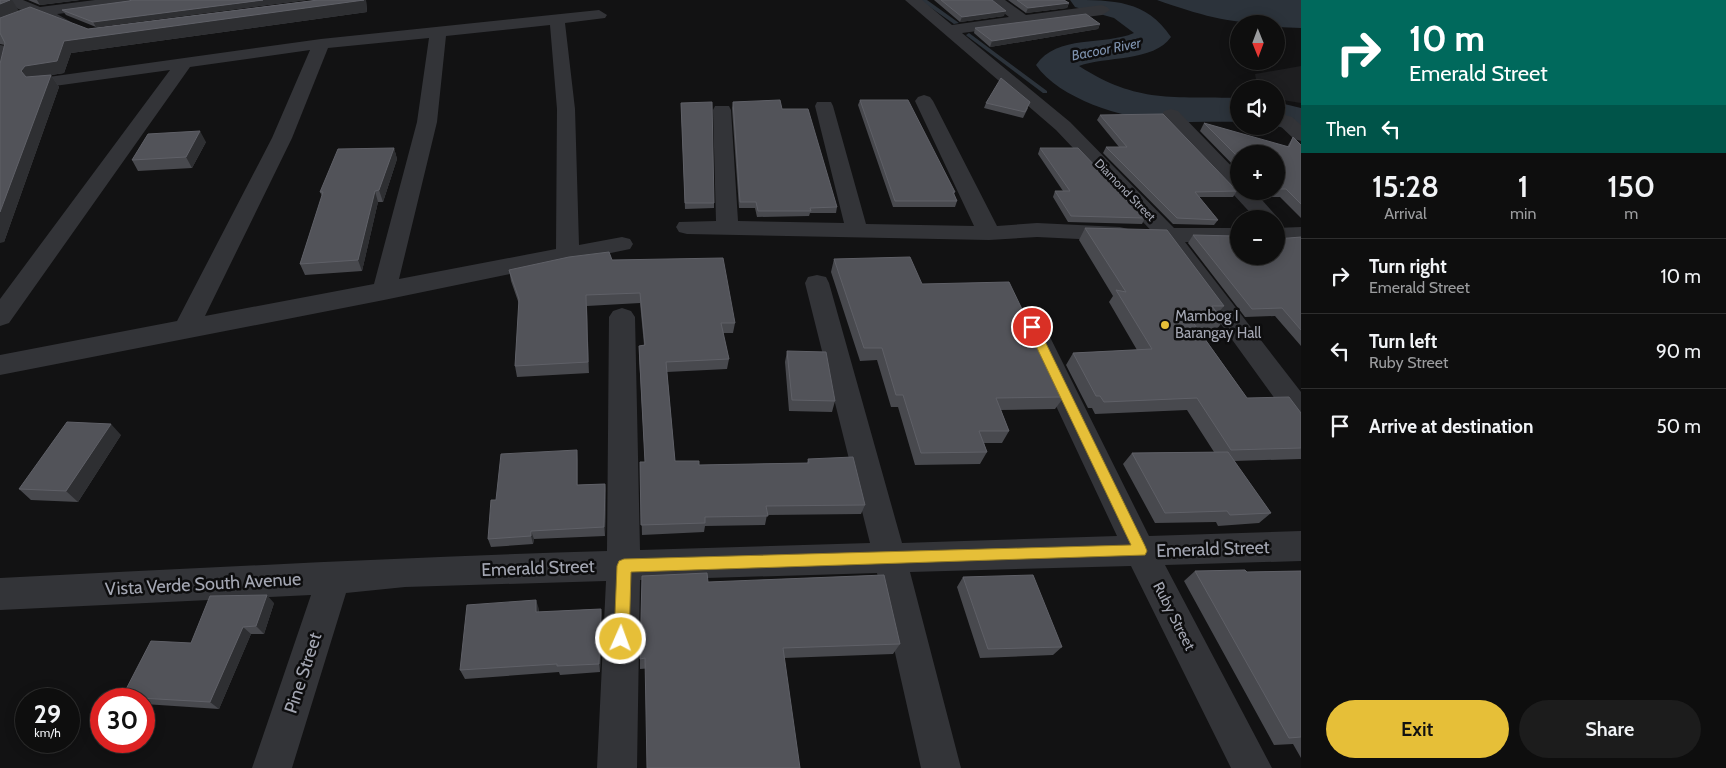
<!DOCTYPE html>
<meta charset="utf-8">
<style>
:root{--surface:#0e0e0e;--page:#1c1c1c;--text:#f1f3f6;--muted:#9b9c9e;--line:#2e2e2e;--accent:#e6bf38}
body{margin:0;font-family:Cabin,sans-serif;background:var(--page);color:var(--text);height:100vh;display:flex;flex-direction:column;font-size:19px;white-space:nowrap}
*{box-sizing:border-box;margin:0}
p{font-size:16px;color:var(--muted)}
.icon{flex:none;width:28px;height:28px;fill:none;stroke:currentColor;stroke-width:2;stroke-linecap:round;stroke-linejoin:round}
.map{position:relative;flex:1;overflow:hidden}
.panel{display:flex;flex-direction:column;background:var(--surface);width:425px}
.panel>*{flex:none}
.guide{background:#00695c;color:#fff;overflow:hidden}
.needle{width:32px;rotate:179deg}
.controls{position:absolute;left:1230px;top:15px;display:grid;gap:10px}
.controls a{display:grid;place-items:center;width:55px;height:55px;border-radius:50%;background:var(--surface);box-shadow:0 2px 12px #0003,0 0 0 1px var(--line);font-size:25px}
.speed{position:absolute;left:15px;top:688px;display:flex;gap:10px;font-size:25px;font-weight:700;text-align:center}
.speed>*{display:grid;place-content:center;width:65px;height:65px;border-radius:50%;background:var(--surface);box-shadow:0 2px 12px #0003,0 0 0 1px var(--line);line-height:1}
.speed small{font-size:12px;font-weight:400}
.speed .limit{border:8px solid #d22;background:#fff;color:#111}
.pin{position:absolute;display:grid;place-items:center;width:42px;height:42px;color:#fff;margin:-21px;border:2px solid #fff;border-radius:50%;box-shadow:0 1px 5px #0007}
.me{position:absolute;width:55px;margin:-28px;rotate:2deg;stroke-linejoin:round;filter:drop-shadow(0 0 4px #0008)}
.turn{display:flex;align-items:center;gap:18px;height:105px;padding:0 25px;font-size:22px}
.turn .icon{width:65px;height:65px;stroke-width:2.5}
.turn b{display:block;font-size:35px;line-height:42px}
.then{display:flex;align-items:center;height:48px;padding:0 25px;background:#0003;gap:10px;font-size:19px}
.eta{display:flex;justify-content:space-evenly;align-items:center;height:85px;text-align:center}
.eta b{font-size:30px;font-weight:600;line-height:35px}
.cta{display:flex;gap:10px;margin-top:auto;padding:10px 25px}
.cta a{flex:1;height:58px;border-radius:30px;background:var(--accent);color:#111;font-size:20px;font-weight:600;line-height:58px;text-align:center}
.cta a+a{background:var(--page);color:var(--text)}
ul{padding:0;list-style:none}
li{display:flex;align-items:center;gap:15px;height:75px;padding:0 25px;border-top:1px solid var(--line)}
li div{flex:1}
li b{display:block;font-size:19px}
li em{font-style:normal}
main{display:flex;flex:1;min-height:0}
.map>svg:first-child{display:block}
</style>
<main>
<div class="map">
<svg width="1301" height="768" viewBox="0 0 1301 768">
<rect width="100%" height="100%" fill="#121213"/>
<path fill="#1e1e20" d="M 1301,66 L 1301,103 L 1276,99 L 1276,89 L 1258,89 L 1255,74 Z"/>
<path fill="#2c333b" d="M 1157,0 L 1301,0 L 1301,28 L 1276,27 L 1276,24 C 1230,24 1200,15 1157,0 Z"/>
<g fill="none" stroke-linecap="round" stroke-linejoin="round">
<path fill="#2c333b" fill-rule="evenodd" d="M 920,0 L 927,0 L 959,23 L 954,24 Z
M 969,33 L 1047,91 L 1047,93 L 1043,93 L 967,36 L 966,35 Z"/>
<path fill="#2c333b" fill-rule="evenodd" d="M 1070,0 C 1114,0 1146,0 1171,37 C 1154,62 1105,56 1079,66 C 1138,104 1173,96 1239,98 L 1239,122 C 1213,121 1188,123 1162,121 C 1123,118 1059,99 1036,65 C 1057,34 1104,46 1134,33 L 1114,18 L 1075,7 Z
M 1276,102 L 1301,108 L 1301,132 L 1276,126 Z"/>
<path fill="#333438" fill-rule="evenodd" d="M 2,0 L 23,0 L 40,7 L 95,0 L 140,0 L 132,5 L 57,14 L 71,22 L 63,27 L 37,17 L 0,31 L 0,20 L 23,11 L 5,3 Z
M 905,0 L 922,0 L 952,25 L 1009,17 L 987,0 L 1005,0 L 1026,15 L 1102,5 L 1107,7 L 1110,10 L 1102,15 L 962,33 L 1070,122 L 1174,228 L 1239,228 L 1239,242 L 1185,242 L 1301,392 L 1301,424 L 1291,421 L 1160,240 L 1056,130 Z
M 599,10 L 607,15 L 605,18 L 565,23 L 575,109 L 579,245 L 622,237 L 630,239 L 633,244 L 630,249 L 384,300 L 0,375 L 0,355 L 177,321 L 272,138 L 310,50 L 190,67 L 9,323 L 0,326 L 0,299 L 170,70 L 40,88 L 34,87 L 31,83 L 34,79 L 321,39 ZM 550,25 L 557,109 L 556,249 L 399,279 L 437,122 L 446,36 ZM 429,38 L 417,122 L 374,284 L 205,316 L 292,138 L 328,48 Z
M 0,45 L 6,46 L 11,55 L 6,77 L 0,78 Z
M 924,95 L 930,97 L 933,101 L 997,226 L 1037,223 L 1120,227 L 1128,229 L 1131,234 L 1128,239 L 1120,241 L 1037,237 L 989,240 L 687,234 L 679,232 L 676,227 L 679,222 L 716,221 L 713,110 L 715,106 L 729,106 L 731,110 L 738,221 L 844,223 L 815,106 L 817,102 L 831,102 L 833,106 L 866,224 L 974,226 L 915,101 L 918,97 Z
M 1171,109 L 1178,111 L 1239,174 L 1239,191 L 1254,191 L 1279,219 L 1276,223 L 1276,219 L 1256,219 L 1164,119 L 1162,115 L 1164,111 Z
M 1285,115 L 1292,117 L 1301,125 L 1301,141 L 1294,139 L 1276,122 L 1278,117 Z
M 1301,227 L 1301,241 L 1276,242 L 1276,228 Z
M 817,275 L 826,277 L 829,283 L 902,543 L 1117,536 L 1019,327 L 1023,321 L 1032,318 L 1041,321 L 1045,327 L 1149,536 L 1301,531 L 1301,561 L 1165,565 L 1272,768 L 1231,768 L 1131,566 L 910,572 L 961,768 L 921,768 L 877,573 L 640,580 L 637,768 L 597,768 L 606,581 L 405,587 L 346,593 L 292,768 L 252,768 L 311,595 L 0,610 L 0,578 C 203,568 405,557 607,551 L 609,317 L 613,311 L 622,308 L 631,311 L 635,317 L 640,550 L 870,543 L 805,283 L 808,277 Z"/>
</g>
<path fill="#48494e" d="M 0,0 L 19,11 L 10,14 L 88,29 L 318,0 L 366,0 L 367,12 L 71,53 L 64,73 L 51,75 L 59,87 L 4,242 L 5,45 L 0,44 Z
M 28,0 L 80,0 L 40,5 Z
M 132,0 L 307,0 L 96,27 L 66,15 L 62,10 L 129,1 Z
M 934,0 L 992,0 L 1004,16 L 960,22 Z
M 1008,0 L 1064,0 L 1069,3 L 1067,8 L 1026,13 Z
M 1100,24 L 1098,29 L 990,47 L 974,33 L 975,28 Z
M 860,100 L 955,192 L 954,194 L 957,201 L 955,207 L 893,207 L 858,105 Z
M 733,102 L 782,109 L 837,207 L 836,213 L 810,213 L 809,216 L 757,217 L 755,208 L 739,208 L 732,108 Z
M 681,103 L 714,203 L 714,208 L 685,209 Z
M 986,103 L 1028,108 L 1023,118 L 984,108 Z
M 1100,115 L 1237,191 L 1233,197 L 1199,197 L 1218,220 L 1214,225 L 1173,224 L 1103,153 L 1106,147 L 1119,147 L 1097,120 Z
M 1204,123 L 1287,147 L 1293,137 L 1301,145 L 1301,218 L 1280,197 L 1262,197 L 1256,191 L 1276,191 L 1276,154 L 1239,154 L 1239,171 L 1200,131 Z
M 206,142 L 192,168 L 138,171 L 132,160 Z
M 394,148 L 397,159 L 383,202 L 378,202 L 362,271 L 305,275 L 300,264 L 322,196 L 320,192 Z
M 1040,148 L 1145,218 L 1142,224 L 1068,222 L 1053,197 L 1055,191 L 1063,191 L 1038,154 Z
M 1085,228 L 1224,306 L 1218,313 L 1223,321 L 1214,333 L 1201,333 L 1247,398 L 1301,413 L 1301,459 L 1234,461 L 1271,513 L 1259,523 L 1218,526 L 1216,522 L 1155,523 L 1123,464 L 1132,453 L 1214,452 L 1187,410 L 1095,414 L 1092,408 L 1088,408 L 1066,365 L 1073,353 L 1137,350 L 1109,302 L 1113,296 L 1079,240 Z
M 1193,235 L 1239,256 L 1301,237 L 1301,346 L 1275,316 L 1245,317 L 1188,243 Z
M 834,259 L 922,284 L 1064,397 L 1055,409 L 1001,410 L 1009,431 L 1002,443 L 984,443 L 987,452 L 980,464 L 915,465 L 898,407 L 891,407 L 877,360 L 860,361 L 831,272 Z
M 612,260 L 735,323 L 733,333 L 723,333 L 729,359 L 727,369 L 667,372 L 675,461 L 699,465 L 807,463 L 808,459 L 865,505 L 861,514 L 767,515 L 765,525 L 705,526 L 704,532 L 642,535 L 640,462 L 645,462 L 639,356 L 639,346 L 644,345 L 640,303 L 587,306 L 589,373 L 517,377 L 515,366 L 519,304 L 511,281 L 509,270 Z
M 787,351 L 835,401 L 832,412 L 789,411 L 785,362 Z
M 121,435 L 78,502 L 31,500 L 19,489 Z
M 578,460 L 578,485 L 605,484 L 606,493 L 605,536 L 534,539 L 533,544 L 491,547 L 488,539 L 496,500 Z
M 1195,571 L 1247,572 L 1301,571 L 1301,758 L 1293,744 L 1274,745 L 1184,581 Z
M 963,577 L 1062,647 L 1053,655 L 980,658 L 957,587 Z
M 708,582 L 900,644 L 893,654 L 784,658 L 640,669 L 640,659 Z
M 274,603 L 264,634 L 251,634 L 219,709 L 144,704 L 144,699 L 125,699 L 122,697 L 191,643 Z
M 539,609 L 539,612 L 601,609 L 602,618 L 600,672 L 560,675 L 559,672 L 465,679 L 460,670 Z"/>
<path fill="#2e2f32" d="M 10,0 L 12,0 L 19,11 L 0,18 L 0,4 Z
M 37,0 L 80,0 L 40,5 Z
M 263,0 L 307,0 L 96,27 L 93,22 Z
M 364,0 L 366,0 L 366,1 L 367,12 L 71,53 L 64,73 L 32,78 L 29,83 L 21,71 L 25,66 L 64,41 Z
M 1069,3 L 1067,8 L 1026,13 L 1028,8 Z
M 1006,11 L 1004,16 L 960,22 L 962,17 Z
M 1100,24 L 1098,29 L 990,47 L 992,41 Z
M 51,75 L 59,87 L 4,242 L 0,243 L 0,212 Z
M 200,131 L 206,142 L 192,168 L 186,157 Z
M 394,148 L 397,159 L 383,202 L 379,190 Z
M 375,191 L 378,202 L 362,271 L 358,260 Z
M 586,295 L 587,306 L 589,373 L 588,362 Z
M 111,424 L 121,435 L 78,502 L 66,491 Z
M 577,450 L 578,460 L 578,494 L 577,485 Z
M 605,484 L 606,493 L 605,536 L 604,527 Z
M 531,531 L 534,539 L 533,544 L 531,536 Z
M 267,595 L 274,603 L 264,634 L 256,626 Z
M 536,600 L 539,609 L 538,621 L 536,612 Z
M 601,609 L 602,618 L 600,672 L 599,664 Z
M 243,627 L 251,634 L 219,709 L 210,702 Z"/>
<path fill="#525359" stroke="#5f6067" d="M 0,0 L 10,0 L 0,4 Z
M 132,0 L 263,0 L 93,22 L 62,10 L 129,1 Z
M 318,0 L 364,0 L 64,41 L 57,61 L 25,66 L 21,71 L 26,77 L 51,75 L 0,212 L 0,64 L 5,43 L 0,33 L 0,18 L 30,7 L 88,29 Z
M 941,0 L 992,0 L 1006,11 L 962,17 Z
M 1017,0 L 1064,0 L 1069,3 L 1028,8 Z
M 1086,14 L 1100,24 L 992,41 L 975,28 Z
M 1001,78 L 1030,102 L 1025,112 L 986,103 Z
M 780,100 L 782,109 L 808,109 L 837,207 L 810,208 L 811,211 L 758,211 L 756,202 L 740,202 L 733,102 Z
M 860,100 L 908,100 L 955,192 L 953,192 L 957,201 L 895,201 Z
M 712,102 L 714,203 L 685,203 L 681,103 Z
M 1163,114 L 1237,191 L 1195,192 L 1218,220 L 1177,218 L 1106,147 L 1127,147 L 1100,115 Z
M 1204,123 L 1289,147 L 1293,137 L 1301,145 L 1301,204 L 1286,189 L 1276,189 L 1276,154 L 1239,154 L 1239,158 Z
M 200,131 L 186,157 L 132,160 L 148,134 Z
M 394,148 L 379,190 L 375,191 L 358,260 L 300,264 L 323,192 L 320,192 L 338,149 Z
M 1040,148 L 1078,148 L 1145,218 L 1071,216 L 1055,191 L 1070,191 Z
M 1085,228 L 1167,230 L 1224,306 L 1212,306 L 1223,321 L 1192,321 L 1247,398 L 1289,397 L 1301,413 L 1301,448 L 1231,450 L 1197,398 L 1104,402 L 1100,396 L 1096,396 L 1073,353 L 1152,349 L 1116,290 L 1126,292 Z
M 1193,235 L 1235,236 L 1239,240 L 1239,256 L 1276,256 L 1276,239 L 1301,237 L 1301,330 L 1282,308 L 1252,309 Z
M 609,252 L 612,260 L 723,258 L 735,323 L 721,323 L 729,359 L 666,362 L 675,461 L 699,461 L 699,465 L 809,463 L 808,459 L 853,457 L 865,505 L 766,506 L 768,516 L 705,517 L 705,523 L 641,525 L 640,462 L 645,462 L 639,346 L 645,345 L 640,293 L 586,295 L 588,362 L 515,366 L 519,299 L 509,270 L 569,257 Z
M 910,257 L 922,284 L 1009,282 L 1064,397 L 996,398 L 1009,431 L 979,431 L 987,452 L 921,453 L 903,395 L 896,395 L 882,348 L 864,348 L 834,259 Z
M 787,351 L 826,352 L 835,401 L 792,400 Z
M 67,422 L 111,424 L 66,491 L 19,489 Z
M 577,450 L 577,485 L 605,484 L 604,527 L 531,531 L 531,536 L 488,539 L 491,500 L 496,500 L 501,454 Z
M 1228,452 L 1271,513 L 1230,515 L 1227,511 L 1165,513 L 1132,453 Z
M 1245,570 L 1247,572 L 1301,571 L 1301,737 L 1289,738 L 1195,571 Z
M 707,573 L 708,582 L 884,575 L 900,644 L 783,648 L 800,768 L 647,768 L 645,658 L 640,659 L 642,576 Z
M 1033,575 L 1062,647 L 988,649 L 963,577 Z
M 267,595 L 256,626 L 243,627 L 210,702 L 122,697 L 151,641 L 191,643 L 210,596 Z
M 536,600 L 536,612 L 601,609 L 599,664 L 557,666 L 557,664 L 460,670 L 467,605 Z"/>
<path fill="#e6bf38" stroke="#967c24" d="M 1032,324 L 1038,327 L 1145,546 L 1147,551 L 1145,555 L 631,572 L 629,639 L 627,644 L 621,646 L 616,644 L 614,639 L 617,566 L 619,561 L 624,559 L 1131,545 L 1027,327 Z"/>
<circle fill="#e6bf38" stroke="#0d0d0e" stroke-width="2" cx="1165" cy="325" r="5"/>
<g text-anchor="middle" stroke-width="5" stroke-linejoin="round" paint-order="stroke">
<g font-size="12" fill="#a4a7b3" stroke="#0d0d0e">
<text transform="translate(1125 190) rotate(46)" y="4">Diamond Street</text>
</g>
<g font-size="14" font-style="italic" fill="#7d91ad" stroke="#0d0d0e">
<text transform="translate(1106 49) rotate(-11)" y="5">Bacoor River</text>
</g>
<g font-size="15" fill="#a4a7b3" stroke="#0d0d0e" text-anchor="start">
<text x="1175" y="321">Mambog I<tspan x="1175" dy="17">Barangay Hall</tspan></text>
</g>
<g font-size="15" fill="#a4a7b3" stroke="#0d0d0e">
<text transform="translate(1174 616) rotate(63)" y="5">Ruby Street</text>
</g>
<g font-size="18" fill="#a4a7b3" stroke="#0d0d0e">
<text transform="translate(1213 549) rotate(-2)" y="6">Emerald Street</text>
<text transform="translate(538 568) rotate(-2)" y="6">Emerald Street</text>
<text transform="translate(203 584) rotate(-3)" y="6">Vista Verde South Avenue</text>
<text transform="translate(303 673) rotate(-72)" y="6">Pine Street</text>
</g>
</g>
</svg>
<div class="controls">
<a><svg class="needle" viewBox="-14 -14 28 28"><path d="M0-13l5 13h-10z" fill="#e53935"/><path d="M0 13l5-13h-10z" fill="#9b9c9e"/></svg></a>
<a><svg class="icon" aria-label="sound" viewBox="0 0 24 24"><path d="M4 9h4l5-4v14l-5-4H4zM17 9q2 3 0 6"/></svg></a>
<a>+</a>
<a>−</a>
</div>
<div class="speed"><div>29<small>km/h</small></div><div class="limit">30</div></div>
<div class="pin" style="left:1032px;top:327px;background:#d93025"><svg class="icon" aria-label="arrive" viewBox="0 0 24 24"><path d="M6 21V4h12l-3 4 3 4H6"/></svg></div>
<svg class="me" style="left:621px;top:639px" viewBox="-20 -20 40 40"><circle r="17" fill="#e6bf38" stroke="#fff" stroke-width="3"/><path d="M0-11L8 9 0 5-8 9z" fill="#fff"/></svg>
</div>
<section class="panel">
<div class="guide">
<div class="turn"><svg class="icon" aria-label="right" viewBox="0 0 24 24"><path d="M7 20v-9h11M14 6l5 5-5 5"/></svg><div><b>10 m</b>Emerald Street</div></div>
<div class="then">Then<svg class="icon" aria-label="left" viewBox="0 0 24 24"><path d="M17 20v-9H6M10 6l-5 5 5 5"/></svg></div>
</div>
<div class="eta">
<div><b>15:28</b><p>Arrival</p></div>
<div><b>1</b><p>min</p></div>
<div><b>150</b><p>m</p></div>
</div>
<ul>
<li><svg class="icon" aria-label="right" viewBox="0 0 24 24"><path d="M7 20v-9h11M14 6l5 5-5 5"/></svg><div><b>Turn right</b><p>Emerald Street</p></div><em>10 m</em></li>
<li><svg class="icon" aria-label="left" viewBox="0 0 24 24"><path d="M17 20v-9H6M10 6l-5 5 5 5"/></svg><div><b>Turn left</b><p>Ruby Street</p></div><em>90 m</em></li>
<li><svg class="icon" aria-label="arrive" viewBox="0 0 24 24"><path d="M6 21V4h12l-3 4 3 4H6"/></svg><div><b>Arrive at destination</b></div><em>50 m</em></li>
</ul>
<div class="cta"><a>Exit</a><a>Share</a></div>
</section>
</main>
